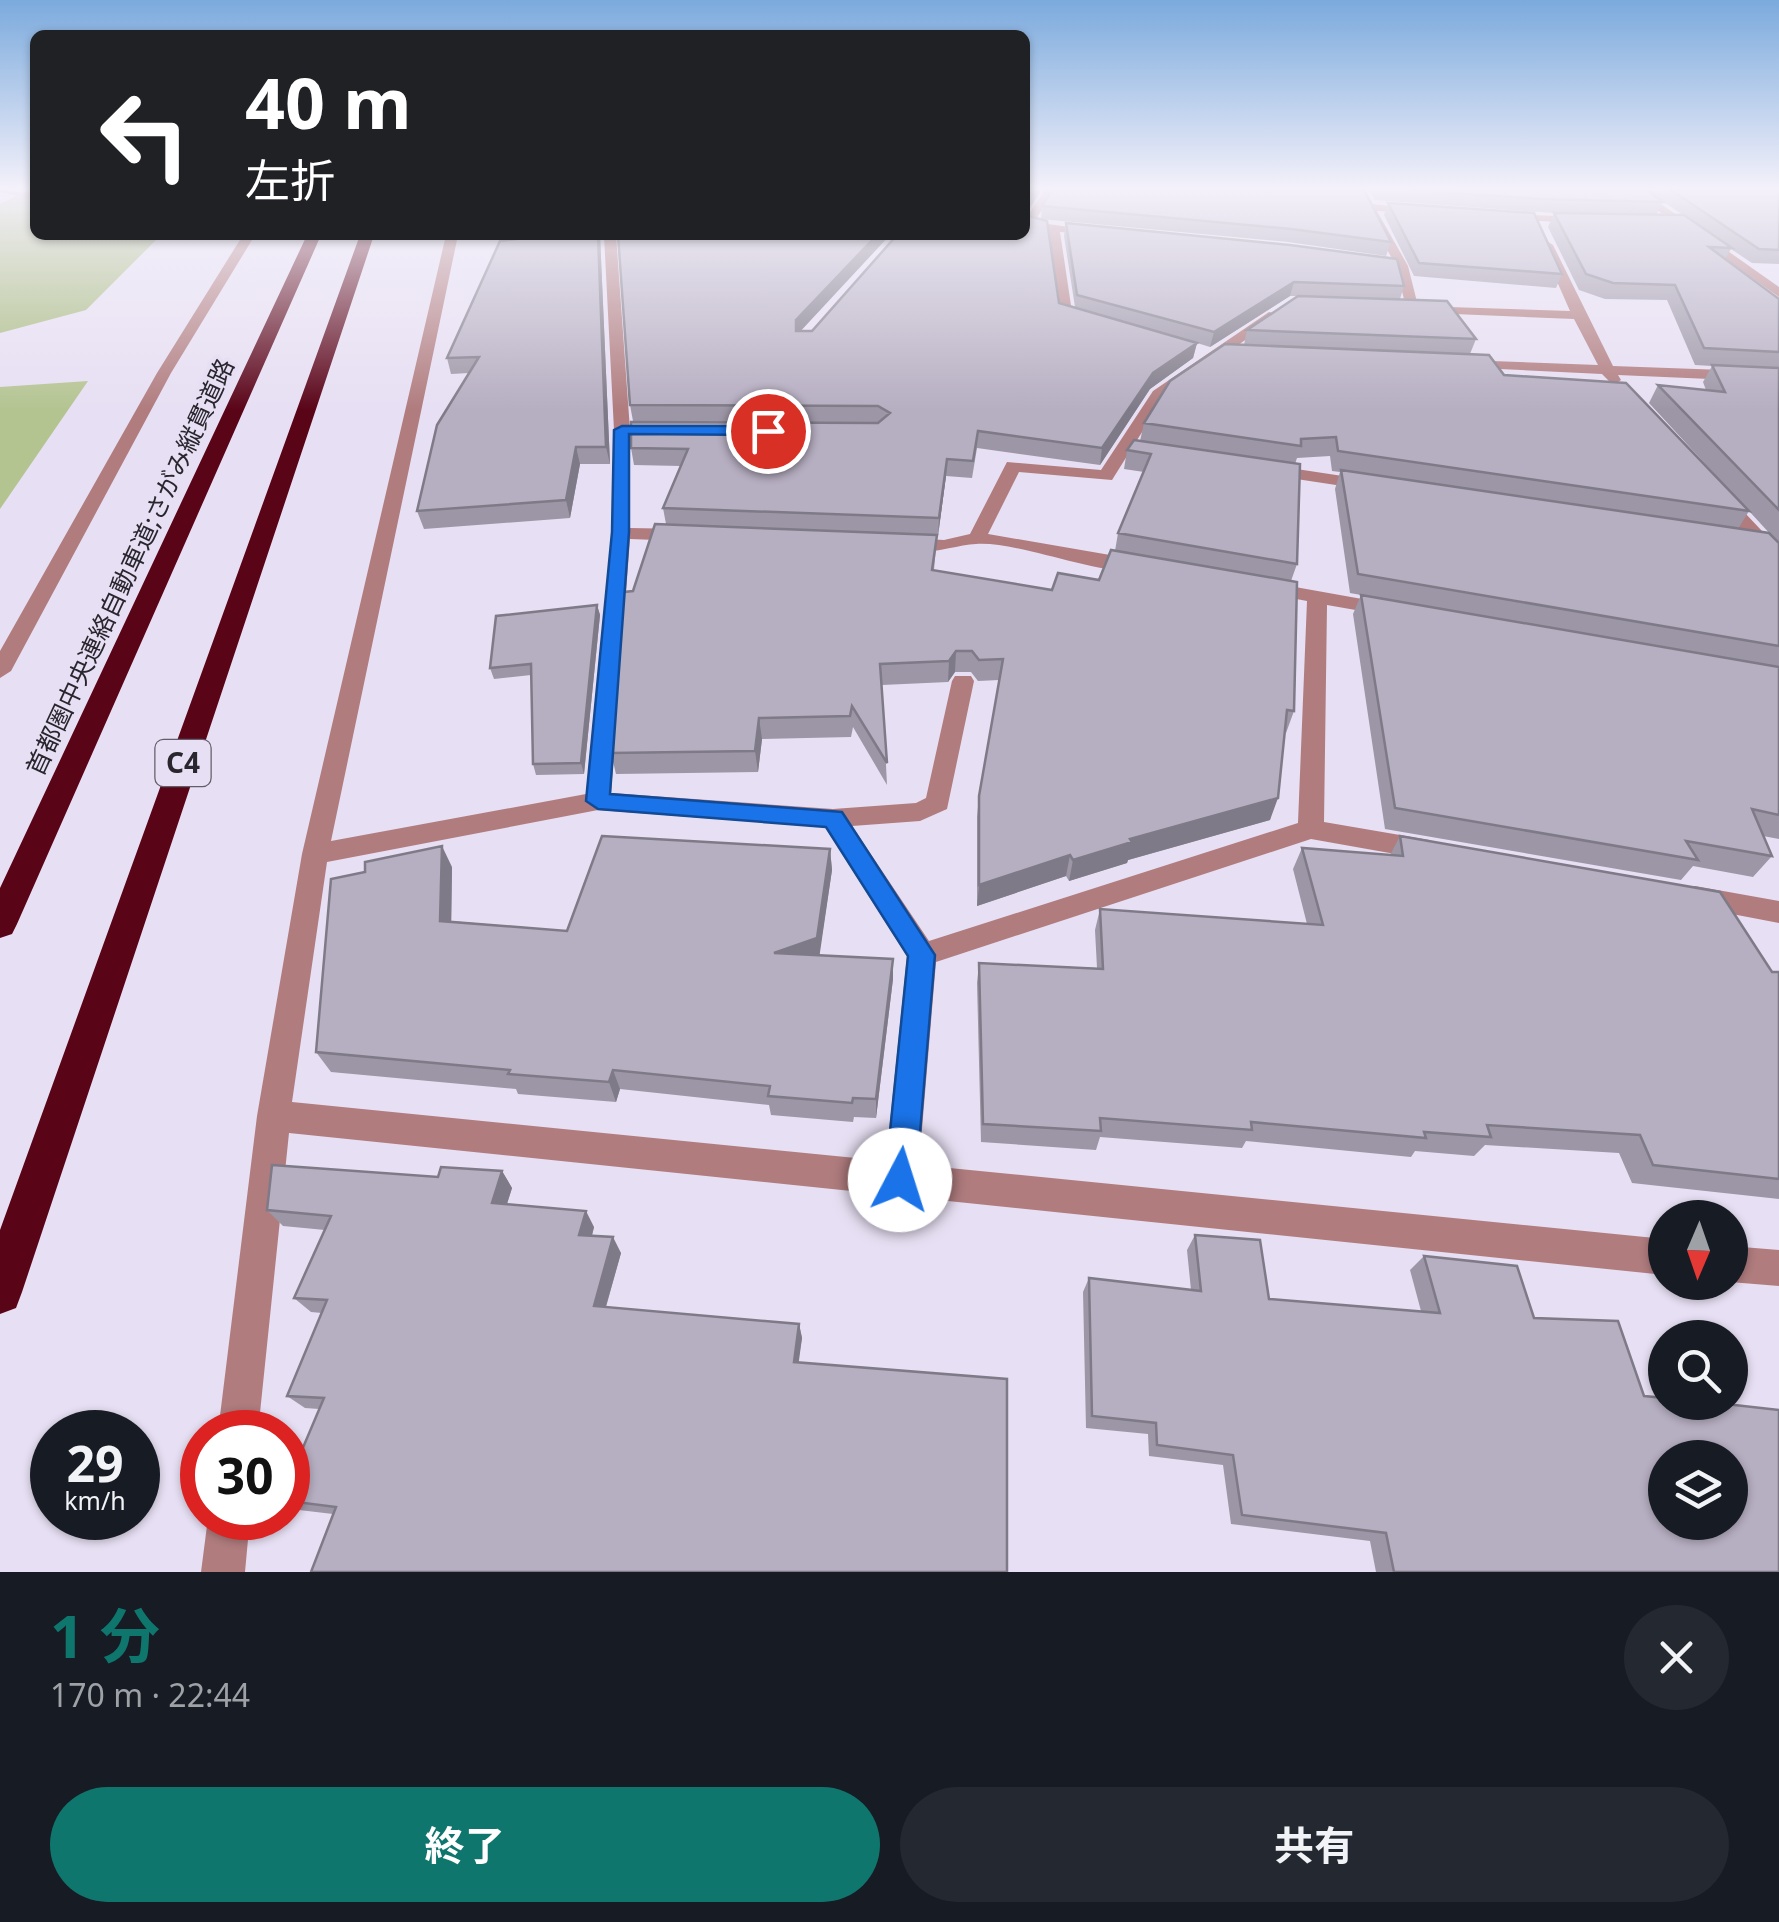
<!DOCTYPE html>
<html lang="ja">
<meta charset="utf-8">
<style>
:root{--surface:#171b24;--page:#242831;--text:#f1f3f6;--muted:#9ea1a6;--accent:#0f766e}
body{margin:0;font-family:"Noto Sans","Noto Sans JP",sans-serif;background:var(--page);color:var(--text);height:100vh;display:flex;flex-direction:column;font-size:38px;white-space:nowrap}
*{box-sizing:border-box;margin:0}
p{font-size:32px;color:var(--muted)}
.icon{flex:none;width:55px;height:55px;fill:none;stroke:currentColor;stroke-width:2;stroke-linecap:round;stroke-linejoin:round}
.map{position:relative;height:1572px;overflow:hidden}
.drawer{display:flex;flex-direction:column;background:var(--surface);flex:1}
.drawer>*{flex:none}
.guide{position:absolute;left:30px;top:30px;width:1000px;height:210px;border-radius:15px;box-shadow:0 2px 8px #0004;background:#202124;color:#fff;overflow:hidden}
.needle{width:65px;rotate:182deg}
.controls{position:absolute;left:1648px;top:1200px;display:grid;gap:20px}
.controls a{display:grid;place-items:center;width:100px;height:100px;border-radius:50%;background:var(--surface);box-shadow:0 2px 8px #0004;font-size:50px}
.speed{position:absolute;left:30px;top:1410px;display:flex;gap:20px;font-size:50px;font-weight:700;text-align:center}
.speed>*{display:grid;place-content:center;width:130px;height:130px;border-radius:50%;background:var(--surface);box-shadow:0 2px 8px #0004;line-height:1}
.speed small{font-size:25px;font-weight:400}
.speed .limit{border:15px solid #d22;background:#fff;color:#111}
.pin{position:absolute;display:grid;place-items:center;width:85px;height:85px;color:#fff;margin:-42px;border:5px solid #fff;border-radius:50%;box-shadow:0 2px 10px #0007}
.me{position:absolute;width:110px;margin:-55px;rotate:5deg;stroke-linejoin:round;filter:drop-shadow(0 0 8px #0008)}
.turn{display:flex;align-items:center;gap:35px;height:210px;padding:0 50px;font-size:45px}
.turn .icon{width:130px;height:130px;stroke-width:2.5}
.turn b{display:block;font-size:70px;line-height:85px}
.round{display:grid;place-items:center;flex:none;width:105px;height:105px;border-radius:52px;background:var(--page)}
.summary{display:flex;align-items:center;justify-content:space-between;height:170px;padding:0 50px}
h1{font-size:60px;font-weight:700;line-height:75px;color:var(--accent)}
.action{display:flex;gap:20px;margin-top:auto;padding:20px 50px}
.action a{flex:1;height:115px;border-radius:60px;background:var(--accent);color:#fff;font-size:40px;font-weight:700;line-height:115px;text-align:center}
.action a+a{background:var(--page);color:var(--text)}
.map>svg:first-child{display:block}
</style>
<div class="map">
<svg width="1779" height="1572" viewBox="0 0 1779 1572">
<rect width="100%" height="100%" fill="#e7dff3"/>
<path fill="#b4c491" d="M 88,381 L 0,509 L 0,387 Z"/>
<path fill="#a7ba7d" d="M 29,190 L 35,190 L 35,235 L 161,235 L 86,310 L 0,333 L 0,204 Z"/>
<g fill="none" stroke-linecap="round" stroke-linejoin="round">
<path fill="#b07c7e" fill-rule="evenodd" d="M 0,190 L 35,194 L 35,200 L 0,192 Z
M 1045,190 L 1055,190 L 1034,222 L 1105,232 L 1099,235 L 1060,232 L 1072,312 L 1093,317 L 1093,323 L 1061,317 L 1049,231 L 1025,228 L 1025,220 Z
M 1355,190 L 1365,190 L 1373,204 L 1424,210 L 1419,213 L 1377,211 L 1408,266 L 1418,306 L 1570,311 L 1541,245 L 1547,241 L 1553,245 L 1613,366 L 1779,372 L 1779,382 L 1618,375 L 1621,380 L 1613,385 L 1602,374 L 1459,367 L 1459,361 L 1464,360 L 1598,365 L 1574,319 L 1407,312 L 1396,266 Z
M 1629,190 L 1641,190 L 1779,287 L 1779,297 Z
M 1504,214 L 1583,217 L 1589,220 L 1583,223 L 1500,219 Z
M 243,235 L 255,235 L 171,373 L 11,671 L 0,678 L 0,651 L 157,373 Z
M 446,235 L 458,235 L 331,841 L 586,794 L 612,533 L 614,430 L 604,235 L 616,235 L 630,430 L 630,528 L 684,529 L 693,535 L 684,541 L 630,539 L 611,793 L 833,809 L 916,803 L 926,798 L 952,681 L 955,676 L 971,676 L 974,681 L 947,809 L 920,821 L 852,826 L 929,941 L 1298,823 L 1307,601 L 1260,592 L 1257,588 L 1267,582 L 1390,604 L 1400,610 L 1390,616 L 1327,605 L 1324,822 L 1429,840 L 1438,843 L 1442,850 L 1438,857 L 1429,860 L 1311,839 L 936,962 L 919,1165 L 1665,1239 L 1665,1275 L 289,1133 L 258,1432 L 218,1432 L 257,1116 L 302,854 ZM 598,810 L 825,827 L 907,956 L 886,1161 L 292,1102 L 327,862 Z
M 1269,312 L 1281,315 L 1164,397 L 1112,480 L 1019,472 L 988,534 L 1139,560 L 1149,566 L 1146,570 C 1105,579 1022,541 976,544 C 951,545 915,562 893,544 L 903,538 L 944,540 L 970,534 L 1007,462 L 1101,470 L 1153,391 Z
M 1270,465 L 1369,480 L 1378,485 L 1369,490 L 1264,474 L 1261,470 Z
M 1721,493 L 1727,494 L 1779,549 L 1779,566 L 1772,564 L 1715,502 L 1715,494 Z
M 1695,886 L 1779,901 L 1779,923 L 1685,905 L 1681,897 L 1685,889 Z
M 1730,1246 L 1779,1250 L 1779,1286 L 1730,1282 Z
M 208,1518 L 250,1518 L 245,1572 L 201,1572 Z"/>
<path fill="#5a0418" fill-rule="evenodd" d="M 307,235 L 321,235 L 17,924 L 12,934 L 0,938 L 0,888 Z
M 360,235 L 374,235 L 22,1292 L 16,1308 L 0,1314 L 0,1230 Z"/>
</g>
<path fill="#9d96a6" fill-rule="evenodd" d="M 1052,190 L 1391,242 L 1386,256 L 1288,242 L 1041,219 L 1042,206 Z
M 1369,190 L 1779,190 L 1779,264 L 1752,263 L 1731,249 L 1725,259 L 1779,299 L 1779,839 L 1763,836 L 1772,856 L 1753,877 L 1693,866 L 1681,880 L 1385,829 L 1353,614 L 1361,595 L 1350,593 L 1335,489 L 1340,472 L 1332,471 L 1330,456 L 1297,458 L 1295,464 L 1297,564 L 1291,581 L 1294,711 L 1286,733 L 1284,732 L 1270,820 L 1128,860 L 1127,863 L 1069,881 L 1066,876 L 977,906 L 977,817 L 979,796 L 999,680 L 978,681 L 971,672 L 955,672 L 948,682 L 882,685 L 887,785 L 853,727 L 851,737 L 762,739 L 758,772 L 616,774 L 611,753 L 633,591 L 666,524 L 663,508 L 681,466 L 634,465 L 631,448 L 878,423 L 633,421 L 630,405 L 801,331 L 1059,303 L 1075,307 L 1064,236 L 1066,223 L 1404,286 L 1400,299 L 1476,339 L 1470,354 L 1504,375 L 1733,494 L 1649,403 L 1658,385 L 1706,390 L 1703,382 L 1712,366 L 1695,365 L 1667,300 L 1605,299 L 1579,290 L 1548,227 L 1554,213 L 1375,200 ZM 1651,193 L 1683,215 L 1656,215 L 1663,202 ZM 1290,296 L 1297,296 L 1247,330 L 1244,345 L 1144,423 L 1140,441 L 1127,450 L 1124,469 L 1144,472 L 1118,533 L 1115,551 L 1099,580 L 1052,590 L 934,570 L 937,536 L 938,536 L 946,476 L 972,478 L 977,448 L 1100,465 L 1150,389 L 1193,358 L 1197,343 L 1210,347 ZM 1749,511 L 1772,536 L 1738,529 Z
M 1388,203 L 1562,274 L 1556,288 L 1414,276 L 1384,215 Z
M 536,235 L 600,235 L 610,464 L 580,464 L 570,518 L 424,529 L 417,511 L 469,373 L 451,374 L 447,358 Z
M 597,605 L 600,615 L 584,774 L 536,775 L 533,764 L 531,675 L 494,679 L 490,668 Z
M 1400,836 L 1772,972 L 1779,972 L 1779,1199 L 1632,1183 L 1619,1153 L 1485,1145 L 1474,1156 L 1415,1151 L 1411,1157 L 1246,1141 L 1242,1148 L 1100,1137 L 1096,1150 L 981,1142 L 977,983 L 979,963 L 1097,968 L 1095,930 L 1100,909 L 1307,924 L 1293,869 L 1302,848 L 1390,855 Z
M 830,849 L 832,870 L 819,955 L 893,979 L 876,1118 L 854,1117 L 853,1122 L 771,1115 L 769,1105 L 620,1089 L 616,1102 L 518,1094 L 516,1089 L 331,1072 L 316,1052 L 452,867 L 451,921 L 567,931 Z
M 502,1171 L 512,1188 L 507,1204 L 594,1227 L 592,1236 L 621,1253 L 606,1307 L 799,1324 L 802,1338 L 798,1362 L 333,1514 L 299,1510 L 288,1504 L 288,1483 L 319,1409 L 305,1408 L 287,1396 L 322,1313 L 311,1312 L 294,1298 L 325,1230 L 283,1226 L 267,1210 L 438,1177 Z
M 1195,1235 L 1269,1299 L 1421,1311 L 1410,1270 L 1424,1256 L 1534,1318 L 1644,1396 L 1779,1572 L 1376,1572 L 1370,1541 L 1231,1524 L 1223,1465 L 1149,1456 L 1148,1434 L 1086,1428 L 1083,1292 L 1089,1278 L 1191,1290 L 1187,1250 Z"/>
<path fill="#7f7a87" d="M 1034,190 L 1042,190 L 1025,214 L 1025,202 Z
M 598,235 L 600,235 L 610,464 L 606,447 Z
M 877,235 L 890,235 L 797,335 L 796,320 Z
M 1294,282 L 1290,296 L 1210,347 L 1214,332 Z
M 1197,343 L 1193,358 L 1150,389 L 1100,465 L 1102,448 L 1153,373 Z
M 576,447 L 580,464 L 570,518 L 566,500 Z
M 947,459 L 946,476 L 938,536 L 939,518 Z
M 597,605 L 600,615 L 584,774 L 581,763 Z
M 956,651 L 955,672 L 948,682 L 949,661 Z
M 759,718 L 762,739 L 758,772 L 755,751 Z
M 1278,798 L 1270,820 L 1128,860 L 1127,863 L 1069,881 L 1073,860 L 1130,839 Z
M 442,846 L 452,867 L 451,941 L 440,921 Z
M 830,849 L 832,870 L 819,959 L 774,953 Z
M 1070,855 L 1066,876 L 977,906 L 979,885 Z
M 893,959 L 893,979 L 876,1118 L 876,1099 Z
M 613,1070 L 620,1089 L 616,1102 L 609,1082 Z
M 502,1171 L 512,1188 L 502,1219 L 492,1203 Z
M 586,1211 L 594,1227 L 588,1250 L 579,1235 Z
M 613,1237 L 621,1253 L 602,1320 L 594,1306 Z
M 799,1324 L 802,1338 L 797,1375 L 794,1362 Z"/>
<path fill="#b6aec1" stroke="#7f7a87" stroke-width="2.5" fill-rule="evenodd" d="M 1025,190 L 1034,190 L 1025,202 Z
M 1052,190 L 1364,190 L 1391,242 L 1291,229 L 1042,206 Z
M 1413,190 L 1647,190 L 1663,202 L 1540,199 Z
M 1671,190 L 1779,190 L 1779,250 L 1759,249 Z
M 1388,203 L 1534,213 L 1562,274 L 1419,263 Z
M 1554,213 L 1684,215 L 1732,248 L 1709,247 L 1779,299 L 1779,352 L 1704,348 L 1675,285 L 1613,283 L 1586,274 Z
M 1025,215 L 1047,221 L 1059,303 L 1197,343 L 1153,373 L 1102,448 L 978,431 L 973,461 L 947,459 L 939,518 L 663,508 L 688,449 L 631,448 L 631,422 L 878,423 L 890,413 L 878,406 L 630,405 L 618,235 L 877,235 L 796,320 L 796,331 L 812,331 L 897,235 L 1025,235 Z
M 1066,223 L 1290,245 L 1397,259 L 1404,286 L 1294,282 L 1214,332 L 1077,295 Z
M 536,235 L 598,235 L 606,447 L 576,447 L 566,500 L 417,511 L 437,425 L 479,357 L 447,358 L 500,241 L 533,237 Z
M 1298,296 L 1447,301 L 1476,339 L 1247,330 Z
M 1225,344 L 1489,355 L 1504,375 L 1626,383 L 1749,511 L 1338,451 L 1336,437 L 1301,439 L 1301,446 L 1144,423 L 1170,381 Z
M 1712,365 L 1779,368 L 1779,510 L 1658,385 L 1725,392 Z
M 1134,440 L 1300,464 L 1297,564 L 1118,533 L 1151,454 L 1127,450 Z
M 1341,470 L 1769,533 L 1779,543 L 1779,646 L 1358,574 Z
M 655,524 L 937,535 L 932,570 L 1052,590 L 1058,573 L 1099,580 L 1111,550 L 1297,582 L 1294,711 L 1287,710 L 1278,798 L 1130,839 L 1132,842 L 1073,860 L 1070,855 L 979,885 L 979,796 L 1003,659 L 979,660 L 972,651 L 956,651 L 949,661 L 880,664 L 887,763 L 852,706 L 850,716 L 759,718 L 755,751 L 611,753 L 624,592 L 633,591 Z
M 1361,595 L 1779,667 L 1779,815 L 1752,809 L 1772,856 L 1686,841 L 1698,860 L 1395,808 Z
M 597,605 L 581,763 L 533,764 L 531,664 L 490,668 L 496,616 Z
M 602,836 L 830,849 L 817,938 L 774,953 L 893,959 L 876,1099 L 853,1098 L 852,1103 L 768,1096 L 770,1086 L 613,1070 L 609,1082 L 508,1074 L 510,1070 L 316,1052 L 331,879 L 365,872 L 365,862 L 442,846 L 440,921 L 567,931 Z
M 1400,836 L 1720,892 L 1772,972 L 1779,972 L 1779,1179 L 1653,1165 L 1640,1135 L 1487,1125 L 1491,1137 L 1424,1132 L 1426,1138 L 1251,1122 L 1252,1130 L 1100,1118 L 1101,1131 L 983,1124 L 979,963 L 1103,969 L 1100,909 L 1323,925 L 1302,848 L 1403,856 Z
M 272,1165 L 438,1177 L 441,1167 L 502,1171 L 492,1203 L 586,1211 L 579,1235 L 613,1237 L 594,1306 L 799,1324 L 794,1362 L 1007,1379 L 1007,1572 L 311,1572 L 336,1507 L 288,1501 L 288,1483 L 324,1398 L 287,1396 L 327,1300 L 294,1298 L 331,1216 L 267,1210 Z
M 1195,1235 L 1260,1240 L 1269,1299 L 1440,1313 L 1424,1256 L 1517,1266 L 1534,1318 L 1618,1321 L 1644,1396 L 1665,1398 L 1665,1402 L 1708,1402 L 1779,1410 L 1779,1572 L 1394,1572 L 1386,1533 L 1242,1515 L 1233,1455 L 1157,1445 L 1156,1423 L 1092,1416 L 1089,1278 L 1201,1291 ZM 1665,1458 L 1730,1458 L 1730,1522 L 1665,1522 Z"/>
<linearGradient id="sky" x2="0" y2="1"><stop stop-color="#7baadd"/><stop offset="0.46" stop-color="#f4f1fa"/><stop offset="1" stop-color="#f4f1fa" stop-opacity="0"/></linearGradient>
<rect width="1779" height="410" fill="url(#sky)"/>
<path fill="#1a73e8" stroke="#114b97" stroke-width="2.5" d="M 622,426 L 768,426 L 776,431 L 768,435 L 629,434 L 629,532 L 610,794 L 842,812 L 935,955 L 916,1180 L 912,1190 L 900,1195 L 889,1190 L 885,1180 L 908,956 L 826,827 L 598,809 L 586,801 L 612,532 L 614,430 Z"/>
<g text-anchor="middle" stroke-width="8" stroke-linejoin="round" paint-order="stroke">
<g font-size="25" fill="#29262e" stroke="#e7dff3">
<text transform="translate(130 567) rotate(-65)" y="9">首都圏中央連絡自動車道;さがみ縦貫道路</text>
</g>
<rect fill="#e7dff3" stroke="#625e69" stroke-width="2.5" x="155.5" y="740" width="55" height="46" rx="8"/>
<g font-size="28" font-weight="bold" fill="#29262e">
<text x="183" y="773">C4</text>
</g>
</g>
</svg>
<div class="controls">
<a><svg class="needle" viewBox="-14 -14 28 28"><path d="M0-13l5 13h-10z" fill="#e53935"/><path d="M0 13l5-13h-10z" fill="#9ea1a6"/></svg></a>
<a><svg class="icon" aria-label="search" viewBox="0 0 24 24"><circle cx="10" cy="10" r="6"/><path d="M15 15l6 6"/></svg></a>
<a><svg class="icon" aria-label="layers" viewBox="0 0 24 24"><path d="M12 4l9 5-9 5-9-5zM3 14l9 5 9-5"/></svg></a>
</div>
<div class="speed"><div>29<small>km/h</small></div><div class="limit">30</div></div>
<div class="pin" style="left:768px;top:431px;background:#d93025"><svg class="icon" aria-label="arrive" viewBox="0 0 24 24"><path d="M6 21V4h12l-3 4 3 4H6"/></svg></div>
<svg class="me" style="left:900px;top:1180px" viewBox="-20 -20 40 40"><circle r="19" fill="#fff"/><path d="M0-13L10 11 0 6-10 11z" fill="#1a73e8"/></svg>
<div class="guide">
<div class="turn"><svg class="icon" aria-label="left" viewBox="0 0 24 24"><path d="M17 20v-9H6M10 6l-5 5 5 5"/></svg><div><b>40 m</b>左折</div></div>
</div>
</div>
<section class="drawer">
<div class="summary"><div><h1>1 分</h1><p>170 m · 22:44</p></div><a class="round"><svg class="icon" aria-label="close" viewBox="0 0 24 24"><path d="M6 6l12 12M18 6L6 18"/></svg></a></div>
<div class="action"><a>終了</a><a>共有</a></div>
</section>
